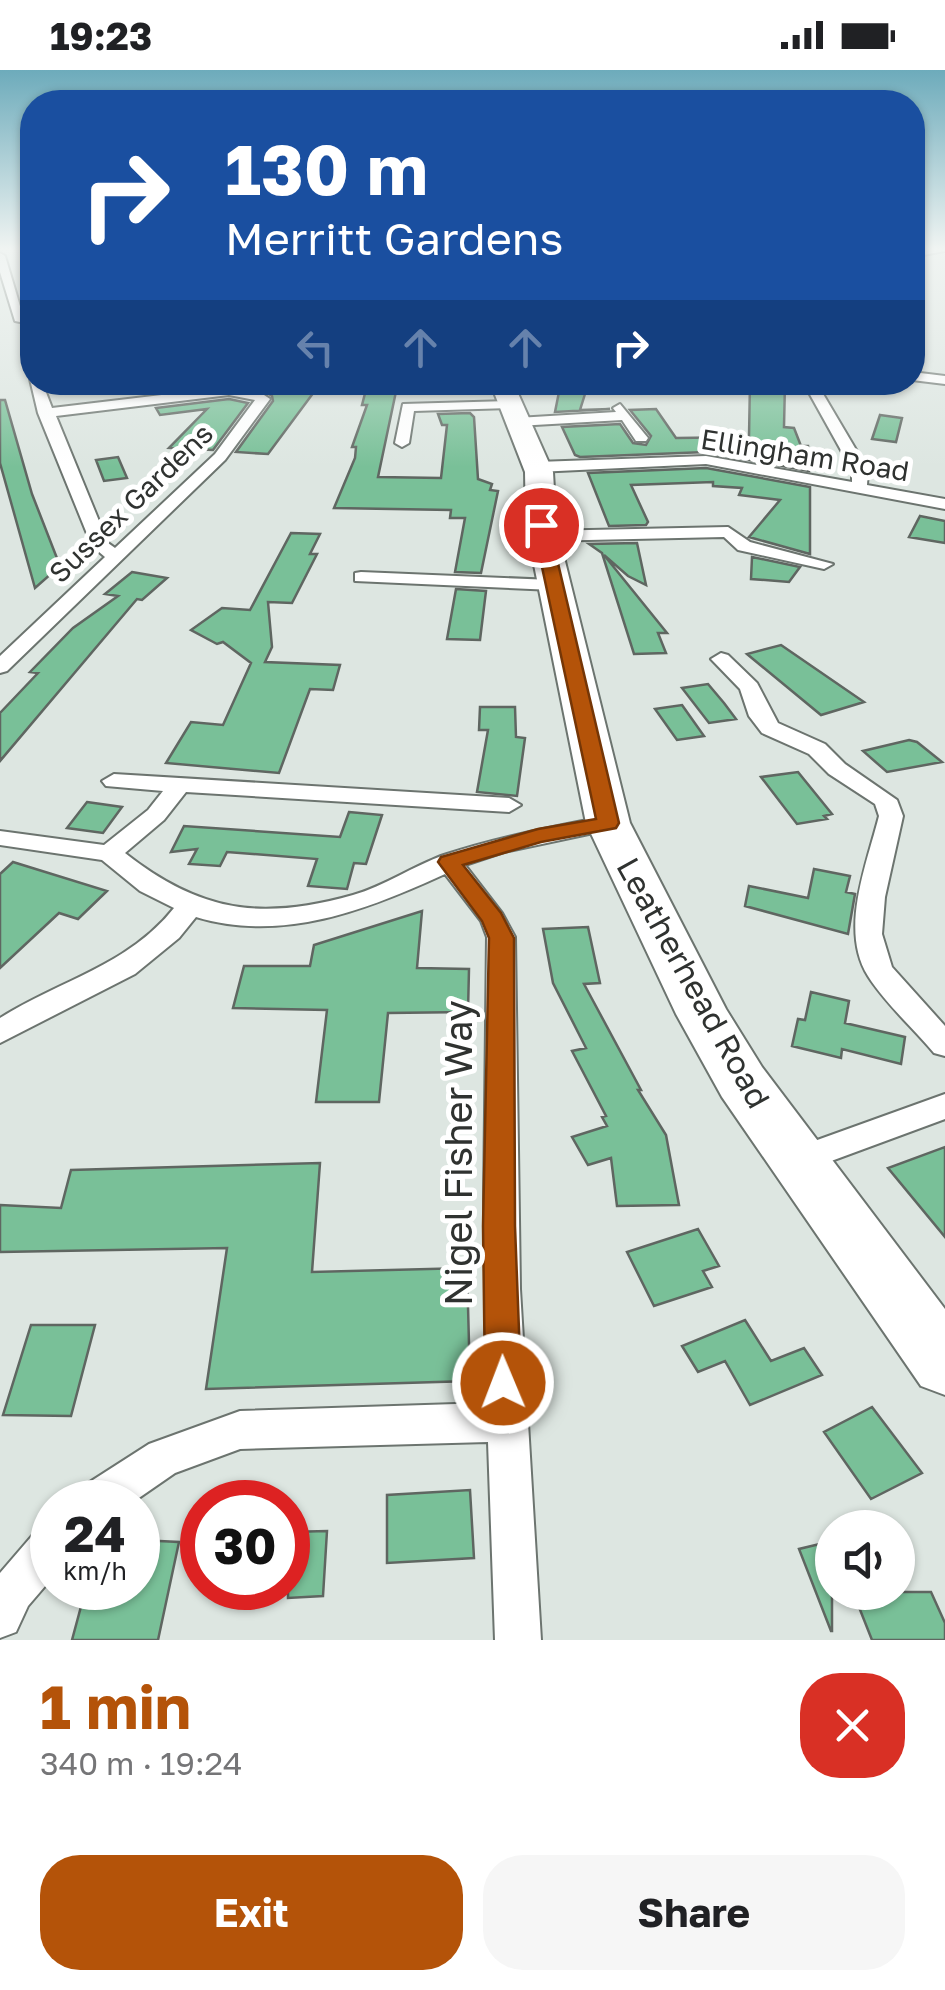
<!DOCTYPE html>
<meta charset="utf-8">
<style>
:root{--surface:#fff;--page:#f6f6f6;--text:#202124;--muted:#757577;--accent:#b45309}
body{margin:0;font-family:"Golos Text",sans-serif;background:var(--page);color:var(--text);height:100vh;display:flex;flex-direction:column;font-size:38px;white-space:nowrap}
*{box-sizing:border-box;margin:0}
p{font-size:32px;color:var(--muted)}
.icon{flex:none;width:55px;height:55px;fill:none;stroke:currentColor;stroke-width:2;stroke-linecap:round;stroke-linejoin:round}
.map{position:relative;height:1570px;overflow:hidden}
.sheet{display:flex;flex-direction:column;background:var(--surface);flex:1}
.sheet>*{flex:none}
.top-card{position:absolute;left:20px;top:20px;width:905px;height:305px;border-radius:40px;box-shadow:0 2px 8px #0004;background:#1a4fa0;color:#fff;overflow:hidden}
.tools{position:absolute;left:815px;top:1440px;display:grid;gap:20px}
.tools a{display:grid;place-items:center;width:100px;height:100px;border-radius:50%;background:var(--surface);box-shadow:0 2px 8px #0004;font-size:50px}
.speed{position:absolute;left:30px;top:1410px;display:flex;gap:20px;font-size:50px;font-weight:700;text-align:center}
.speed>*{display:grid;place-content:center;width:130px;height:130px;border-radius:50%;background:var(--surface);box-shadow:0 2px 8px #0004;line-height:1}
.speed small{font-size:25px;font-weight:400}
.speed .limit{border:15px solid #d22;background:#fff;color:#111}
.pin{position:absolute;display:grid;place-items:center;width:85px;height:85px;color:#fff;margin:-42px;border:5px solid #fff;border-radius:50%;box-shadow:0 2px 10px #0007}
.me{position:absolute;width:110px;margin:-55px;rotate:359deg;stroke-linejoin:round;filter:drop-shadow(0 0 8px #0008)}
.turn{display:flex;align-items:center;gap:35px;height:210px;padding:0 40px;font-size:45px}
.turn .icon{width:130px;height:130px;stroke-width:2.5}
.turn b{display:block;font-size:70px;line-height:85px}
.lanes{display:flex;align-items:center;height:95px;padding:0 40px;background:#0003;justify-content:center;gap:50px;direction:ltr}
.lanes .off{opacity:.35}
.round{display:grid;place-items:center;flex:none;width:105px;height:105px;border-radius:40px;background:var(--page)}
.headline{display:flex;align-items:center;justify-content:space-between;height:170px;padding:0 40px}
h1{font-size:60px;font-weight:700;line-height:75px;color:var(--accent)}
.button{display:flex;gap:20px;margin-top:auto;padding:20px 40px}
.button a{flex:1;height:115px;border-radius:40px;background:var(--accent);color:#fff;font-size:40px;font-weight:700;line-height:115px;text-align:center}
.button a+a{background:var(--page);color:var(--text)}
.status{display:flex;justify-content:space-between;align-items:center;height:70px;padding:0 50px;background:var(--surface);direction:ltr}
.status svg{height:28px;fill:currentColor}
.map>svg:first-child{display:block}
</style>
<div class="status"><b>19:23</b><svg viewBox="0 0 49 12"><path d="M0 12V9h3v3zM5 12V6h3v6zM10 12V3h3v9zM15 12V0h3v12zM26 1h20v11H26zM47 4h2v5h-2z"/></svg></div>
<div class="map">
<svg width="945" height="1570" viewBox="0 0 945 1570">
<rect width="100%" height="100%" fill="#dde6e1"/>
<path fill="#79c098" stroke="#5f6661" stroke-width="2.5" d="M 280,312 L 294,312 L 314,322 L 268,384 L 236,382 L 273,331 L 272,326 L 259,317 Z
M 368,312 L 398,312 L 378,407 L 441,408 L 447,355 L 442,355 L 438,344 L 470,343 L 474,347 L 478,409 L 492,414 L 490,420 L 498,421 L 481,503 L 455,502 L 465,448 L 450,448 L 451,440 L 334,438 L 355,388 L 356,377 L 352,377 L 367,335 L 362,335 Z
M 750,312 L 785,312 L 784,357 L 794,358 L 801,376 L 808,376 L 809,401 L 706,382 L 580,387 L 575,385 L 562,357 L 620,354 L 633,373 L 646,375 L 651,366 L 630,340 L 656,339 L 676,368 L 749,367 Z
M 559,322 L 585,324 L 580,340 L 610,339 L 555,342 Z
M 229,329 L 248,333 L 213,380 L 169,378 L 207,339 L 160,345 L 156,338 Z
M 0,330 L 5,330 L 32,424 L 60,496 L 35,518 L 0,393 Z
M 880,345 L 902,348 L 896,372 L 872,369 Z
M 118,387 L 127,408 L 104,411 L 96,390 Z
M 706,398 L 810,417 L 810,484 L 749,467 L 780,430 L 739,425 L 742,418 L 713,416 L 713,412 L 631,415 L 648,452 L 646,455 L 609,456 L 588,403 Z
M 920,446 L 945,451 L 945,473 L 909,467 Z
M 291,463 L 320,464 L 310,484 L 317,484 L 292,533 L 268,532 L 272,577 L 265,592 L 340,595 L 333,620 L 310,619 L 279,703 L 166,693 L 191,652 L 223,655 L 251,593 L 223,572 L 217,574 L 191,560 L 222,538 L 250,540 Z
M 637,473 L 646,515 L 628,506 L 604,485 L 667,563 L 658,563 L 666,583 L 634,584 L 602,483 L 589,474 Z
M 752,487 L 800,497 L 789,512 L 751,509 Z
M 132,502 L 167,508 L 142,530 L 137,529 L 0,691 L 0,643 L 38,603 L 30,602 L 73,558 L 118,526 L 105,524 Z
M 456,519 L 486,521 L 480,570 L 447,569 Z
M 781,575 L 864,632 L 821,645 L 747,584 Z
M 708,614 L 724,633 L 736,649 L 709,653 L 682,618 Z
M 682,635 L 704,666 L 677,670 L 655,639 Z
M 480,637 L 515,637 L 516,667 L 525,668 L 517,726 L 477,722 L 488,660 L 479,660 Z
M 909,670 L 917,672 L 942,692 L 887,702 L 863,681 Z
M 798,702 L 832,744 L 824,746 L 827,749 L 797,754 L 761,707 Z
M 87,732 L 122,737 L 103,763 L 67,758 Z
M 349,742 L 382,745 L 366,794 L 354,793 L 347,819 L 308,816 L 317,789 L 227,782 L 220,796 L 189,794 L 197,779 L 171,782 L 184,756 L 340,767 Z
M 13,792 L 107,821 L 78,849 L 59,843 L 0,898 L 0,804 Z
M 814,799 L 850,806 L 846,822 L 855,824 L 848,864 L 745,836 L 749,816 L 808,828 Z
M 422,841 L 417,898 L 469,899 L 468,942 L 388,943 L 379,1032 L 316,1032 L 327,940 L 233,938 L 244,896 L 310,896 L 314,875 Z
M 588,857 L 600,913 L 584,914 L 641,1020 L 638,1020 L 666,1065 L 679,1135 L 617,1136 L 611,1088 L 588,1095 L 572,1067 L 607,1056 L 602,1047 L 606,1046 L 572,981 L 586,978 L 553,913 L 543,859 Z
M 811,922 L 849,931 L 845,953 L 905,967 L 901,994 L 842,979 L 841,988 L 792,976 L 798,949 L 805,950 Z
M 945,1077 L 945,1167 L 888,1098 Z
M 320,1093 L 312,1202 L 467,1198 L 470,1311 L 206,1319 L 227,1178 L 0,1182 L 0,1135 L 61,1138 L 71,1100 Z
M 698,1159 L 719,1196 L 703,1201 L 712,1217 L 654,1236 L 627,1182 Z
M 745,1250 L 771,1291 L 804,1278 L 822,1305 L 750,1335 L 725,1291 L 698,1302 L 682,1276 Z
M 31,1255 L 95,1255 L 71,1346 L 3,1345 Z
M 872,1337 L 922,1403 L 871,1429 L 824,1362 Z
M 470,1420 L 474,1488 L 387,1493 L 387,1425 Z
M 327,1461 L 323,1526 L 288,1528 L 288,1462 Z
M 138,1470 L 179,1472 L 158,1570 L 72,1570 L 86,1518 L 138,1518 Z
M 832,1471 L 832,1561 L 831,1561 L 799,1479 Z
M 853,1522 L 931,1522 L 945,1553 L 945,1570 L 872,1570 Z"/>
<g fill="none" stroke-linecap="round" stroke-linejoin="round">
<g stroke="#6c746f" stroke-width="4">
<path id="street" d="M 932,177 L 945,177 L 945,181 L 912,187 L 912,181 Z
M 0,183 L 5,186 L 25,253 L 15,251 L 0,202 Z
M 912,302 L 945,306 L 945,314 L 912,310 Z
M 30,309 L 42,312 L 52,338 L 229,317 L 255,319 L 270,329 L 225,390 L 7,601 L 0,603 L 0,586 L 105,487 L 92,476 L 38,343 ZM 229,325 L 255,330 L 215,384 L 115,478 L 108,473 L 56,346 Z
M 803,312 L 816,312 L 868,400 L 867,415 L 945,429 L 945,439 L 706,394 L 537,402 L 529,397 L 537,392 L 706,386 L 852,412 L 852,400 Z
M 509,331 L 514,332 L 514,338 L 414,341 L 409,373 L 402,377 L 395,373 L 403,334 Z
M 620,334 L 648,368 L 646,371 L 636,371 L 622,350 L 517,356 L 510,352 L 517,348 L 616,342 L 613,338 Z
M 728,457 L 750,472 L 833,494 L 824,499 L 738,480 L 724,467 L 543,471 L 535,466 L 543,461 Z
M 361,502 L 553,510 L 562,515 L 553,520 L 355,511 L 355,503 Z
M 721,583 L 728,585 L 757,613 L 778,653 L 825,674 L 845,694 L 897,730 L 903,746 L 885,827 L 882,864 L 892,897 L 945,956 L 945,986 L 934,983 C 913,958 885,933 868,906 C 839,860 867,794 879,746 L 875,734 L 829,704 L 809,684 L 762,663 L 749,646 L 740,619 L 711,589 Z
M 114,704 L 509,728 L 521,735 L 509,742 L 186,722 L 164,750 L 125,783 C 200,842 261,851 353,825 C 385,816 413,796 444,785 C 498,767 553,757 608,746 L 620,753 L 617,758 L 504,782 L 465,795 L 502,843 L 515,867 L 520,1219 L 541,1570 L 495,1570 L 488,1372 L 240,1379 L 175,1403 L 133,1432 L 76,1432 L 82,1417 L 149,1374 L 240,1341 L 487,1333 L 484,1131 L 487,867 L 481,851 L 445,804 C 367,840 282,873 196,847 L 179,868 L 135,904 L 0,973 L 0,948 C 60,910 128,896 174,838 L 140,821 L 102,790 L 0,775 L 0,761 L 104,775 L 148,740 L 163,721 L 106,716 L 102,711 Z
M 945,1024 L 945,1049 L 796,1104 L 784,1100 L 780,1091 L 784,1082 Z
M 52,1454 L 52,1508 L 28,1536 L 16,1562 L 0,1568 L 0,1503 L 37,1460 Z"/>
</g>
<g stroke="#6c746f" stroke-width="4">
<path id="highway" d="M 490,312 L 513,312 L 553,402 L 556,455 L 630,753 L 726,939 L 762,997 L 945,1239 L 945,1325 L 921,1316 L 722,1027 L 676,944 L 586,753 L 526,455 L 525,402 Z"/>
</g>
<use href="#street" fill="#fff" fill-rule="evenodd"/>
<use href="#highway" fill="#fff" fill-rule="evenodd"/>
</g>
<linearGradient id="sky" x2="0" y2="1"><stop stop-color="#6dabbb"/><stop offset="0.45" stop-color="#f0f4f2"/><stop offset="1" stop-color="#f0f4f2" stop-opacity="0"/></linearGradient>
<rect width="945" height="397" fill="url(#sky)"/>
<path fill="#b45309" stroke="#753606" stroke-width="2.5" d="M 541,450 L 549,455 L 619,753 L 616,758 L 541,772 L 463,795 L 501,843 L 514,868 L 515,1156 L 521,1313 L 515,1324 L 503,1329 L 491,1324 L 485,1313 L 483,1156 L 489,868 L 482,851 L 438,792 L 441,787 L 538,759 L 596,749 L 533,455 Z"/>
<g text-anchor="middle" stroke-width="10" stroke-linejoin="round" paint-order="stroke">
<g font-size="28" fill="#2f3230" stroke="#fff">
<text transform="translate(805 385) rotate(9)" y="10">Ellingham Road</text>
<text transform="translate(131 433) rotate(-44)" y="10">Sussex Gardens</text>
</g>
<g font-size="32" fill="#2f3230" stroke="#fff">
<text transform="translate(693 913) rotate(61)" y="11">Leatherhead Road</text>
</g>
<g font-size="38" fill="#2f3230" stroke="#fff">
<text transform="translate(459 1083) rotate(-90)" y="13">Nigel Fisher Way</text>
</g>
</g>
</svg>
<div class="tools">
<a><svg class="icon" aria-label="sound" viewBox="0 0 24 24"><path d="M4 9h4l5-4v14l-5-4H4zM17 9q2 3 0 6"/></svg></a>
</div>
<div class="speed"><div>24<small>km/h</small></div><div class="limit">30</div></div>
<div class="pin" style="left:541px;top:455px;background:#d93025"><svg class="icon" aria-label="arrive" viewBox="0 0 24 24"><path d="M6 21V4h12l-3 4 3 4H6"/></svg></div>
<svg class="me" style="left:503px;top:1313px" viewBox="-20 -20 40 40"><circle r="17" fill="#b45309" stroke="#fff" stroke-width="3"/><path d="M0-11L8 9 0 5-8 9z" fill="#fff"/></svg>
<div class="top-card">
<div class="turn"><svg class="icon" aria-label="right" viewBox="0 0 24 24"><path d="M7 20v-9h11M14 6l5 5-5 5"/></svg><div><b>130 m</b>Merritt Gardens</div></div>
<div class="lanes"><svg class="icon off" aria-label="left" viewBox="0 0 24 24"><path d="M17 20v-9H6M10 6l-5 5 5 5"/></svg><svg class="icon off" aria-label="ahead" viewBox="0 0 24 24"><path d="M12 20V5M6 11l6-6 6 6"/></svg><svg class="icon off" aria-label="ahead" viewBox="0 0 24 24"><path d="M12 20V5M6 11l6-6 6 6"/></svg><svg class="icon" aria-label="right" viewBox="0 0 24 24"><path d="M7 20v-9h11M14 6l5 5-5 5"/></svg></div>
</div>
</div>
<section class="sheet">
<div class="headline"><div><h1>1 min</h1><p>340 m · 19:24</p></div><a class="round" style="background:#d93025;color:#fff"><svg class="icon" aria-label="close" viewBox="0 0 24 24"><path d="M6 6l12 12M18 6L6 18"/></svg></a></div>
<div class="button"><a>Exit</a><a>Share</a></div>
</section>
